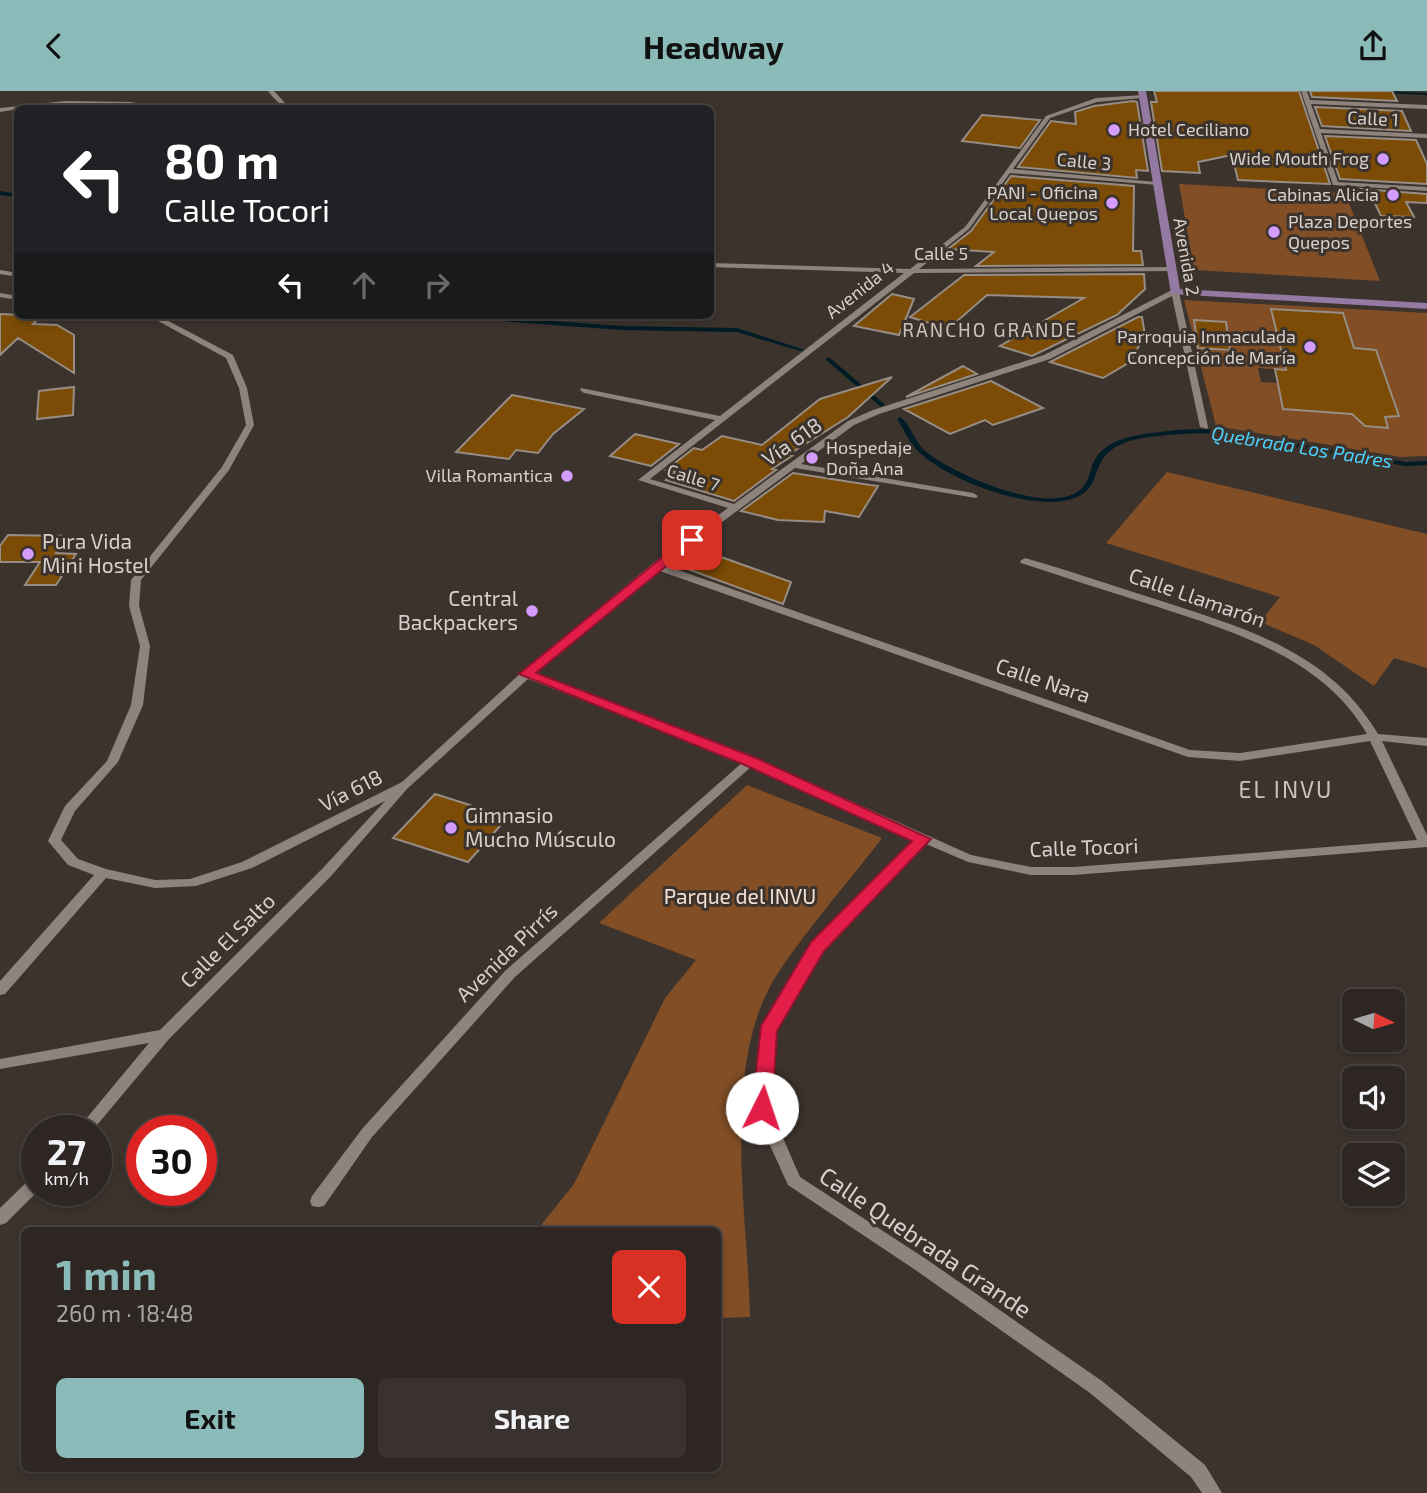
<!DOCTYPE html>
<meta charset="utf-8">
<style>
:root{--surface:#2d2622;--page:#39322f;--text:#f1f3f6;--muted:#a7a5a5;--line:#484340;--accent:#8bbbb9}
body{margin:0;font-family:"Exo 2",sans-serif;background:var(--page);color:var(--text);height:100vh;display:flex;flex-direction:column;font-size:26px;white-space:nowrap}
*{box-sizing:border-box;margin:0}
p{font-size:23px;color:var(--muted)}
.icon{flex:none;width:38px;height:38px;fill:none;stroke:currentColor;stroke-width:2;stroke-linecap:round;stroke-linejoin:round}
.map{position:relative;flex:1;overflow:hidden}
.sheet{position:absolute;left:21px;top:1136px;width:700px;height:245px;display:flex;flex-direction:column;background:var(--surface);border-radius:10px;box-shadow:0 4px 10px #0003,0 0 0 2px var(--line)}
.sheet>*{flex:none}
.top-card{position:absolute;left:14px;top:14px;width:700px;height:214px;border-radius:10px;box-shadow:0 4px 10px #0003,0 0 0 2px var(--line);background:#202124;color:#fff;overflow:hidden}
.needle{width:46px;rotate:95deg}
.controls{position:absolute;left:1342px;top:898px;display:grid;gap:14px}
.controls a{display:grid;place-items:center;width:63px;height:63px;border-radius:10px;background:var(--surface);box-shadow:0 4px 10px #0003,0 0 0 2px var(--line);font-size:35px}
.speed{position:absolute;left:21px;top:1024px;display:flex;gap:14px;font-size:35px;font-weight:700;text-align:center}
.speed>*{display:grid;place-content:center;width:91px;height:91px;border-radius:50%;background:var(--surface);box-shadow:0 4px 10px #0003,0 0 0 2px var(--line);line-height:1}
.speed small{font-size:18px;font-weight:400}
.speed .limit{border:10px solid #d22;background:#fff;color:#111}
.pin{position:absolute;display:grid;place-items:center;width:60px;height:60px;color:#fff;margin:-30px;border-radius:14px;box-shadow:0 4px 10px #0006}
.me{position:absolute;width:77px;margin:-38px;rotate:4deg;stroke-linejoin:round;filter:drop-shadow(0 0 5px #0008)}
.turn{display:flex;align-items:center;gap:24px;height:147px;padding:0 35px;font-size:32px}
.turn .icon{width:91px;height:91px;stroke-width:2.5}
.turn b{display:block;font-size:49px;line-height:60px}
.lanes{display:flex;align-items:center;height:66px;padding:0 35px;background:#0003;justify-content:center;gap:35px;direction:ltr}
.lanes .off{opacity:.35}
.round{display:grid;place-items:center;flex:none;width:74px;height:74px;border-radius:10px;background:var(--page)}
.headline{display:flex;align-items:center;justify-content:space-between;height:119px;padding:0 35px}
h1{font-size:42px;font-weight:700;line-height:52px;color:var(--accent)}
.action{display:flex;gap:14px;margin-top:auto;padding:14px 35px}
.action a{flex:1;height:80px;border-radius:10px;background:var(--accent);color:#111;font-size:28px;font-weight:700;line-height:80px;text-align:center}
.action a+a{background:var(--page);color:var(--text)}
header{display:flex;justify-content:space-between;align-items:center;height:91px;padding:0 35px;background:var(--accent);color:#111;font-size:32px;font-weight:700}
.map>svg:first-child{display:block}
</style>
<header><svg class="icon" aria-label="back" viewBox="0 0 24 24"><path d="M15 5l-7 7 7 7"/></svg>Headway<svg class="icon" aria-label="share" viewBox="0 0 24 24"><path d="M12 15V3M7 8l5-5 5 5M5 13v7h14v-7"/></svg></header>
<div class="map">
<svg width="1427" height="1402" viewBox="0 0 1427 1402">
<rect width="100%" height="100%" fill="#3c332d"/>
<path fill="#824e26" fill-rule="evenodd" d="M 1179,93 L 1345,102 L 1380,190 L 1194,179 Z
M 1184,209 L 1427,222 L 1427,365 L 1400,366 L 1216,335 ZM 1271,218 L 1342,222 L 1349,283 L 1371,298 L 1261,291 L 1258,277 L 1286,279 Z
M 1167,381 L 1427,443 L 1427,577 L 1394,567 L 1374,595 L 1314,554 L 1260,531 L 1280,506 L 1106,452 Z
M 747,694 L 882,747 C 848,792 809,835 778,882 C 719,972 748,1122 750,1226 L 718,1227 L 718,1139 L 537,1139 L 574,1093 L 665,907 L 696,869 L 599,832 Z"/>
<g fill="none" stroke-linecap="round" stroke-linejoin="round">
<path fill="#001c26" fill-rule="evenodd" d="M 1382,0 L 1427,2 L 1427,4 L 1383,2 L 1381,1 Z
M 0,100 L 18,103 L 18,106 L 0,104 Z
M 441,224 L 469,224 L 622,235 L 737,237 L 805,259 L 800,260 L 737,241 L 622,239 L 444,226 Z
M 826,267 L 830,267 L 884,313 L 884,315 L 880,315 L 826,269 Z
M 900,326 C 911,334 914,350 925,360 C 951,382 1054,429 1083,396 C 1089,389 1090,380 1093,372 C 1104,349 1130,345 1152,342 C 1173,339 1196,337 1216,339 C 1241,342 1266,347 1290,351 C 1329,358 1367,364 1406,371 L 1427,370 L 1427,374 L 1406,375 C 1367,369 1329,362 1290,356 C 1266,352 1241,346 1216,343 C 1197,341 1177,343 1158,345 C 1136,347 1108,352 1099,375 C 1095,384 1093,396 1084,402 C 1048,429 945,389 917,359 C 908,350 904,338 897,328 Z"/>
</g>
<path fill="#7c4b05" stroke="#968d84" stroke-width="2" d="M 1154,0 L 1299,0 L 1330,93 L 1238,89 L 1232,64 L 1198,71 L 1200,82 L 1162,80 L 1151,11 L 1157,11 Z
M 1310,0 L 1392,0 L 1397,10 L 1312,6 Z
M 1133,10 L 1137,11 L 1148,80 L 1136,79 L 1137,87 L 1018,76 L 1051,30 L 1076,33 L 1075,21 L 1094,15 Z
M 1315,16 L 1402,20 L 1411,40 L 1322,35 Z
M 982,24 L 1040,29 L 1020,57 L 962,50 Z
M 1325,45 L 1416,49 L 1427,73 L 1427,93 L 1340,88 Z
M 1011,85 L 1134,95 L 1133,160 L 1141,160 L 1143,174 L 976,175 L 994,161 L 948,158 L 971,140 Z
M 1361,98 L 1427,103 L 1427,112 L 1406,111 L 1414,126 L 1381,125 L 1372,106 L 1365,106 Z
M 1144,183 L 1145,198 L 1117,224 L 1032,265 L 1000,255 L 1084,207 L 987,204 L 948,238 L 910,226 L 964,184 Z
M 892,203 L 914,208 L 899,244 L 854,235 Z
M 1271,218 L 1343,222 L 1354,257 L 1376,259 L 1399,325 L 1385,326 L 1388,337 L 1365,335 L 1352,323 L 1283,318 L 1275,278 L 1286,279 Z
M 0,223 L 41,225 L 33,233 L 57,234 L 74,244 L 74,282 L 18,247 L 0,264 Z
M 1138,226 L 1142,226 L 1145,244 L 1130,271 L 1103,287 L 1050,271 Z
M 1194,229 L 1226,231 L 1230,259 L 1198,257 Z
M 963,275 L 977,283 L 906,306 Z
M 892,286 L 848,326 L 788,364 L 792,365 L 772,378 L 776,379 L 734,410 L 666,389 L 675,381 L 666,379 L 694,357 L 702,359 L 722,345 L 762,354 L 820,308 Z
M 991,290 L 1043,317 L 993,334 L 985,329 L 950,343 L 904,318 Z
M 74,296 L 73,324 L 37,328 L 39,300 Z
M 512,304 L 584,318 L 553,343 L 538,362 L 516,359 L 509,368 L 456,361 Z
M 635,343 L 679,353 L 651,375 L 610,365 Z
M 793,382 L 870,394 L 878,395 L 859,426 L 825,420 L 824,431 L 778,429 L 741,420 Z
M 8,444 L 67,445 L 56,462 L 76,463 L 56,494 L 25,494 L 40,471 L 0,471 L 0,455 Z
M 693,456 L 791,491 L 783,513 L 671,472 Z
M 435,703 L 508,726 L 468,771 L 393,747 Z"/>
<g fill="none" stroke-linecap="round" stroke-linejoin="round">
<path fill="#8f847d" fill-rule="evenodd" d="M 268,0 L 274,0 L 285,12 L 298,18 C 283,18 277,11 268,0 Z
M 1301,0 L 1307,0 L 1310,9 L 1427,14 L 1427,18 L 1311,13 L 1320,38 L 1427,43 L 1427,47 L 1321,42 L 1338,91 L 1427,96 L 1427,100 L 1333,94 Z
M 1144,4 L 1142,7 L 1097,11 L 1050,27 L 1013,78 L 1156,91 L 1158,92 L 1158,94 L 1010,82 L 969,138 L 919,178 L 1172,176 L 1175,176 L 1175,180 L 914,182 L 650,388 L 734,413 L 848,330 L 873,319 L 1044,264 L 1172,199 L 1179,201 L 1208,336 L 1207,338 L 1200,336 L 1172,205 L 1050,268 L 879,323 L 854,334 L 801,373 L 973,402 L 978,405 L 976,407 L 795,377 L 664,474 L 1190,659 L 1240,662 L 1367,643 C 1323,567 1237,542 1158,516 C 1113,502 1067,487 1021,472 L 1020,470 L 1025,467 C 1068,479 1110,494 1152,507 C 1240,536 1328,558 1378,643 L 1427,647 L 1427,655 L 1382,650 L 1427,744 L 1427,756 L 1074,784 L 1031,784 L 968,771 L 926,753 L 823,858 L 775,939 L 770,1017 L 800,1086 L 926,1168 L 1102,1290 L 1205,1374 L 1222,1402 L 1202,1402 L 1191,1386 L 1090,1302 L 914,1178 L 788,1094 L 768,1050 L 754,1017 L 761,939 L 813,852 L 915,748 L 752,675 L 515,886 L 372,1046 L 324,1115 L 318,1116 L 312,1115 L 310,1110 L 312,1105 L 362,1038 L 505,880 L 743,671 L 528,588 L 407,698 L 332,784 L 169,948 L 92,1040 L 76,1040 L 149,952 L 0,978 L 0,968 L 160,939 L 322,778 L 385,710 L 252,777 L 196,795 L 155,797 L 106,787 L 5,903 L 0,904 L 0,890 L 94,784 L 68,774 L 48,750 L 65,715 L 107,670 L 131,614 L 140,555 L 129,515 L 131,489 L 222,376 L 246,334 L 239,297 L 226,267 L 147,224 L 157,224 L 233,264 L 247,297 L 254,334 L 229,379 L 141,489 L 139,515 L 150,555 L 143,614 L 118,671 L 75,720 L 61,749 L 78,768 L 106,778 L 155,789 L 190,788 L 242,771 L 402,691 L 522,581 L 652,473 L 728,417 L 638,389 L 715,329 L 584,302 L 580,299 L 581,297 L 720,325 L 904,182 L 710,176 L 710,172 L 910,178 L 965,136 L 1046,25 L 1096,7 ZM 657,479 L 1188,666 L 1240,670 L 1370,650 L 1417,749 L 1074,776 L 1031,776 L 971,764 L 755,667 L 534,582 Z
M 65,10 L 130,11 L 176,18 L 86,13 L 18,18 L 0,21 L 0,17 Z
M 0,179 L 18,182 L 18,186 L 0,183 Z
M 0,202 L 18,205 L 18,209 L 0,206 Z
M 37,1085 L 37,1099 L 39,1099 L 6,1132 L 0,1134 L 0,1117 L 31,1087 Z"/>
<path fill="#947aa2" fill-rule="evenodd" d="M 1138,0 L 1146,0 L 1180,198 L 1427,212 L 1427,218 L 1171,203 Z"/>
</g>
<path fill="#e11d48" stroke="#92132f" stroke-width="2" d="M 687,446 L 698,449 L 536,582 L 756,667 L 931,748 L 824,860 L 777,940 L 772,1017 L 769,1022 L 755,1022 L 752,1017 L 761,935 L 811,851 L 912,750 L 745,674 L 519,583 Z"/>
<g fill="#d49cfc" stroke="#3c332d" stroke-width="2.5">
<circle cx="1114" cy="39" r="7"/>
<circle cx="1383" cy="68" r="7"/>
<circle cx="1393" cy="104" r="7"/>
<circle cx="1112" cy="112" r="7"/>
<circle cx="1274" cy="141" r="7"/>
<circle cx="1310" cy="256" r="7"/>
<circle cx="812" cy="367" r="7"/>
<circle cx="567" cy="385" r="7"/>
<circle cx="28" cy="463" r="7"/>
<circle cx="532" cy="520" r="7"/>
<circle cx="451" cy="737" r="7"/>
</g>
<g text-anchor="middle" stroke-width="6" stroke-linejoin="round" paint-order="stroke">
<g font-size="18" fill="#d7d1ce" stroke="#3c332d">
<text transform="translate(1373 28) rotate(3)" y="6">Calle 1</text>
<text transform="translate(1084 71) rotate(5)" y="6">Calle 3</text>
<text x="941" y="169">Calle 5</text>
<text transform="translate(1186 166) rotate(80)" y="6">Avenida 2</text>
<text transform="translate(860 199) rotate(-38)" y="6">Avenida 4</text>
<text transform="translate(693 387) rotate(17)" y="6">Calle 7</text>
</g>
<g font-size="18" fill="#d7d1ce" stroke="#3c332d" text-anchor="end">
<text x="1128" y="45" text-anchor="start">Hotel Ceciliano</text>
<text x="1369" y="74">Wide Mouth Frog</text>
<text x="1098" y="108">PANI - Oficina<tspan x="1098" dy="21">Local Quepos</tspan></text>
<text x="1379" y="110">Cabinas Alicia</text>
<text x="1288" y="137" text-anchor="start">Plaza Deportes<tspan x="1288" dy="21">Quepos</tspan></text>
<text x="1296" y="252">Parroquia Inmaculada<tspan x="1296" dy="21">Concepción de María</tspan></text>
<text x="826" y="363" text-anchor="start">Hospedaje<tspan x="826" dy="21">Doña Ana</tspan></text>
<text x="553" y="391">Villa Romantica</text>
</g>
<g font-size="19" letter-spacing="2" fill="#cec3bb" stroke="#3c332d">
<text x="990" y="246">RANCHO GRANDE</text>
</g>
<g font-size="19" font-style="italic" fill="#4dd3ff" stroke="#3c332d">
<text transform="translate(1302 356) rotate(9)" y="7">Quebrada Los Padres</text>
</g>
<g font-size="21" fill="#d7d1ce" stroke="#3c332d">
<text transform="translate(792 351) rotate(-35)" y="7">Vía 618</text>
<text transform="translate(1197 507) rotate(19)" y="7">Calle Llamarón</text>
<text transform="translate(1043 590) rotate(19)" y="7">Calle Nara</text>
<text transform="translate(351 700) rotate(-27)" y="7">Vía 618</text>
<text transform="translate(1084 757) rotate(-2)" y="7">Calle Tocori</text>
<text transform="translate(228 850) rotate(-45)" y="7">Calle El Salto</text>
<text transform="translate(507 862) rotate(-44)" y="7">Avenida Pirrís</text>
</g>
<g font-size="21" fill="#d7d1ce" stroke="#3c332d" text-anchor="start">
<text x="42" y="458">Pura Vida<tspan x="42" dy="24">Mini Hostel</tspan></text>
<text x="518" y="515" text-anchor="end">Central<tspan x="518" dy="24">Backpackers</tspan></text>
<text x="465" y="732">Gimnasio<tspan x="465" dy="24">Mucho Músculo</tspan></text>
</g>
<g font-size="21" fill="#f2e0d4" stroke="#3c332d">
<text x="740" y="813">Parque del INVU</text>
</g>
<g font-size="23" letter-spacing="2" fill="#cec3bb" stroke="#3c332d">
<text x="1286" y="707">EL INVU</text>
</g>
<g font-size="24" fill="#d7d1ce" stroke="#3c332d">
<text transform="translate(925 1152) rotate(34)" y="8">Calle Quebrada Grande</text>
</g>
</g>
</svg>
<div class="controls">
<a><svg class="needle" viewBox="-14 -14 28 28"><path d="M0-13l5 13h-10z" fill="#e53935"/><path d="M0 13l5-13h-10z" fill="#a7a5a5"/></svg></a>
<a><svg class="icon" aria-label="sound" viewBox="0 0 24 24"><path d="M4 9h4l5-4v14l-5-4H4zM17 9q2 3 0 6"/></svg></a>
<a><svg class="icon" aria-label="layers" viewBox="0 0 24 24"><path d="M12 4l9 5-9 5-9-5zM3 14l9 5 9-5"/></svg></a>
</div>
<div class="speed"><div>27<small>km/h</small></div><div class="limit">30</div></div>
<div class="pin" style="left:692px;top:449px;background:#d93025"><svg class="icon" aria-label="arrive" viewBox="0 0 24 24"><path d="M6 21V4h12l-3 4 3 4H6"/></svg></div>
<svg class="me" style="left:762px;top:1017px" viewBox="-20 -20 40 40"><circle r="19" fill="#fff"/><path d="M0-13L10 11 0 6-10 11z" fill="#e11d48"/></svg>
<div class="top-card">
<div class="turn"><svg class="icon" aria-label="left" viewBox="0 0 24 24"><path d="M17 20v-9H6M10 6l-5 5 5 5"/></svg><div><b>80 m</b>Calle Tocori</div></div>
<div class="lanes"><svg class="icon" aria-label="left" viewBox="0 0 24 24"><path d="M17 20v-9H6M10 6l-5 5 5 5"/></svg><svg class="icon off" aria-label="ahead" viewBox="0 0 24 24"><path d="M12 20V5M6 11l6-6 6 6"/></svg><svg class="icon off" aria-label="right" viewBox="0 0 24 24"><path d="M7 20v-9h11M14 6l5 5-5 5"/></svg></div>
</div>
<section class="sheet">
<div class="headline"><div><h1>1 min</h1><p>260 m · 18:48</p></div><a class="round" style="background:#d93025;color:#fff"><svg class="icon" aria-label="close" viewBox="0 0 24 24"><path d="M6 6l12 12M18 6L6 18"/></svg></a></div>
<div class="action"><a>Exit</a><a>Share</a></div>
</section>
</div>
